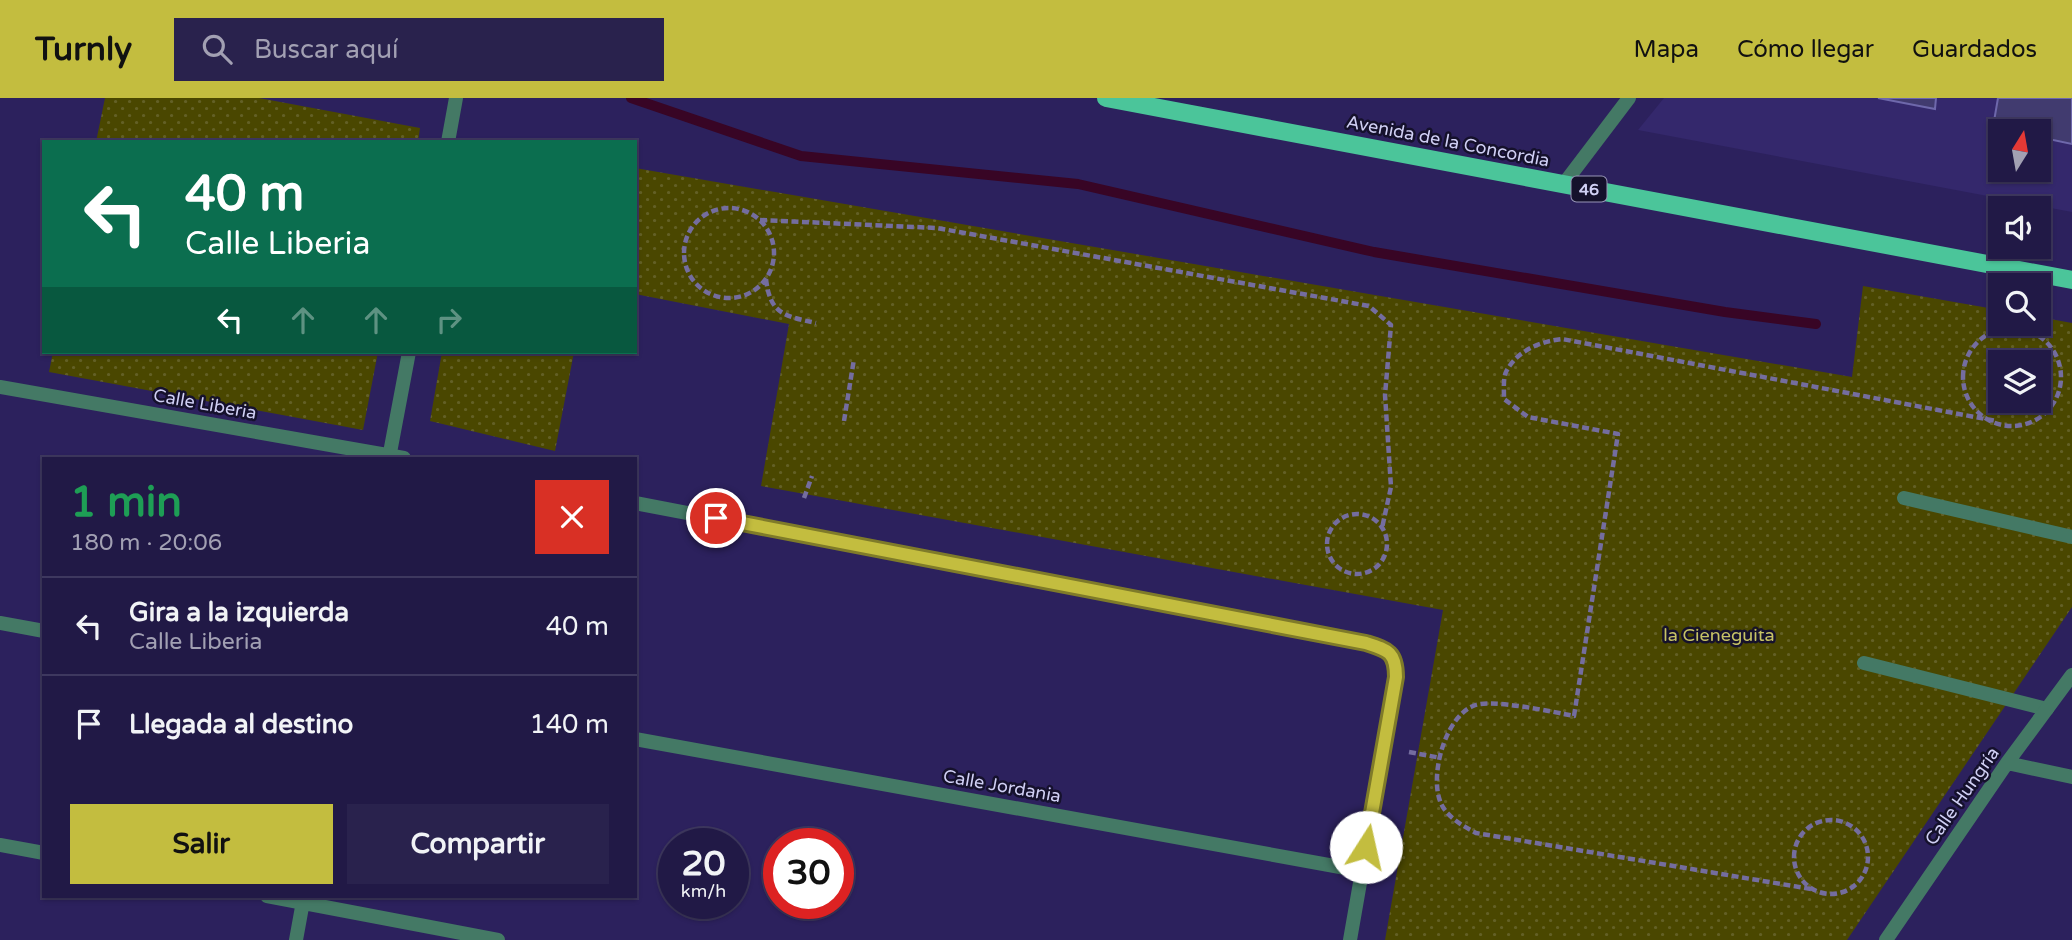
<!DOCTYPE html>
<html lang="es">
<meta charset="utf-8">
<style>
:root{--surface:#211946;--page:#29224d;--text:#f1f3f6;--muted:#a2a0b3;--line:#3e385f;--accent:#c3bd3f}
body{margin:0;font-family:"Varela Round",sans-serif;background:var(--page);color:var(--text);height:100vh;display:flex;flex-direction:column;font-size:26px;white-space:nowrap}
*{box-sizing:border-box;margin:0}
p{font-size:23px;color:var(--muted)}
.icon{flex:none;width:38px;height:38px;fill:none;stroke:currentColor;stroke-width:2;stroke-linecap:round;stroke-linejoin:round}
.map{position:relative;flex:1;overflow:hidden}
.panel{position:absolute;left:42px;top:359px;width:595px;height:441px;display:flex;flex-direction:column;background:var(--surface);border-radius:0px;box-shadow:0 2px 5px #0004,0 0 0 2px var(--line)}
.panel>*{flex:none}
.hud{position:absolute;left:42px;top:42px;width:595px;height:214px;border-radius:0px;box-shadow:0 2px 5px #0004,0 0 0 2px var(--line);background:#0b6e4f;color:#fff;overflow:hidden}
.needle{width:46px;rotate:11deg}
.controls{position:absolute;left:1988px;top:21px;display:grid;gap:14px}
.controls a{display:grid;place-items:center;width:63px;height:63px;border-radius:0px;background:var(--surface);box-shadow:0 2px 5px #0004,0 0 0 2px var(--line);font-size:35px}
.speed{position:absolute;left:658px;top:730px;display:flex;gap:14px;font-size:35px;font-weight:700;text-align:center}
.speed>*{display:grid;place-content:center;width:91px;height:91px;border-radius:50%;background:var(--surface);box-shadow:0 2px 5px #0004,0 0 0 2px var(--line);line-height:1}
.speed small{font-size:18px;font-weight:400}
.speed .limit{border:10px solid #d22;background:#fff;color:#111}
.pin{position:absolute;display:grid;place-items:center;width:60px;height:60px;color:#fff;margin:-30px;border:4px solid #fff;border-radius:50%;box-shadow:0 2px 7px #0007}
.me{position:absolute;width:77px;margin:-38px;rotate:10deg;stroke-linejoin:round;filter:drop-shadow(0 0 5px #0008)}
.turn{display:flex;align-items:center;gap:24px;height:147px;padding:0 28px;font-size:32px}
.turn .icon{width:91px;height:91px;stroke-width:2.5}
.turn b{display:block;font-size:49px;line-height:60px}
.lanes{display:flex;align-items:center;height:66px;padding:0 28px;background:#0003;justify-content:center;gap:35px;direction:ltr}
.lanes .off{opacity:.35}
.round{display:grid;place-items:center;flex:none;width:74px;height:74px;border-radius:0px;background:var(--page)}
.head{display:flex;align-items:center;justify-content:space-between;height:119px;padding:0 28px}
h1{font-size:42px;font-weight:700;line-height:52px;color:#1e9e55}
.button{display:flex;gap:14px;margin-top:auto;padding:14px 28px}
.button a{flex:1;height:80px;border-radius:0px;background:var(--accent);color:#111;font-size:28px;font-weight:700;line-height:80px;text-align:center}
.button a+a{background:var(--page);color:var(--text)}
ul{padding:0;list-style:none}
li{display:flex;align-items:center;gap:21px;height:98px;padding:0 28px;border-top:2px solid var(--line)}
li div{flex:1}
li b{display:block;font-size:26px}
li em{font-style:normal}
header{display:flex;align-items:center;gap:42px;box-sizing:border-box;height:98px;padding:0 35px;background:var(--accent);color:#111}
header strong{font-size:33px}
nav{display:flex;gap:38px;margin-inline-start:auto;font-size:24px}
.search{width:490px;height:63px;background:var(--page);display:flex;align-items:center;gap:18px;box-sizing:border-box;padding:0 24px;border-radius:0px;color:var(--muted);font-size:26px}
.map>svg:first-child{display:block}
</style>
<header>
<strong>Turnly</strong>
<div class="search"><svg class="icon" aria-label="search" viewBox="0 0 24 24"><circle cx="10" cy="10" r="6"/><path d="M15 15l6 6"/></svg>Buscar aquí</div>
<nav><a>Mapa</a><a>Cómo llegar</a><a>Guardados</a></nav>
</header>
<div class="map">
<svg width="2072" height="842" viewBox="0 0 2072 842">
<defs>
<pattern id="park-dots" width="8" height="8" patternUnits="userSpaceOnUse" patternTransform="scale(1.75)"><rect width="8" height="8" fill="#4a4700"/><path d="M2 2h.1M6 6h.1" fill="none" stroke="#636026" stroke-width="1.8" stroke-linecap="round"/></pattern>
</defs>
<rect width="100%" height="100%" fill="#2c215d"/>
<path fill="#34286c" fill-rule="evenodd" d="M 1664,0 L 2072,0 L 2072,114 L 1638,32 ZM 2000,33 L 2039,33 L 2039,72 L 2000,72 Z"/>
<path fill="url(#park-dots)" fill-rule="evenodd" d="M 105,0 L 259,0 L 420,30 L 418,44 L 96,44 Z
M 635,70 L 1852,279 L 1863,188 L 2000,212 L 2000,226 L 2039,226 L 2039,219 L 2072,225 L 2072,509 L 1847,842 L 1385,842 L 1443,512 L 761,388 L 789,226 L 635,196 ZM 2000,264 L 2039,264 L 2039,303 L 2000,303 Z
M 53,254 L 378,254 L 363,332 L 49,274 Z
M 442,254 L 574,254 L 555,353 L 430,323 Z"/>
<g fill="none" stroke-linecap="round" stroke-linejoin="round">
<path stroke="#380525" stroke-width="10" d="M 631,0 L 801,58 L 1078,86 L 1374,154 L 1725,214 L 1816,226"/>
</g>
<path fill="#413b6f" stroke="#6e68ab" stroke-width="2" d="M 1878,0 L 1936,0 L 1935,11 Z
M 1998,0 L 2072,0 L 2072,46 L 2039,39 L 2039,33 L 2013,33 L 1993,29 Z"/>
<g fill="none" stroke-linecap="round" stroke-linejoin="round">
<path stroke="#746d9f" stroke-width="4.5" stroke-dasharray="7 3.5" stroke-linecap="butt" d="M684 155a45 45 0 1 1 90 0a45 45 0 1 1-90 0Z
M 760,122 L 937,130 L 1369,208 L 1391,227 L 1385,297 L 1391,389 L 1382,430
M 766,181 C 770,216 784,218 816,225
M1963 279a49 49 0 1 1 98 0a49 49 0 1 1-98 0Z
M 844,323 L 854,261
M 804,400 L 812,378
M1327 446a30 30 0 1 1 60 0a30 30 0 1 1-60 0Z
M 1409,654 L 1441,660
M1794 759a37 37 0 1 1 74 0a37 37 0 1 1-74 0Z
M 1811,791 L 1476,735 C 1463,728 1445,718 1440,703 C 1430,676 1445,620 1473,608 C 1489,600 1554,614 1574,618 L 1618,336 L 1528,319 L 1504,301 C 1504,293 1503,280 1506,274 C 1516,253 1541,243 1562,241 L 1996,323"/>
<path stroke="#447965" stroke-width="14" d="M 1904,400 L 2072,439
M 1864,565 L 2047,611"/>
<path stroke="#447965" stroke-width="14" d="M 448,44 L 456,0
M 1563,87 L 1629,0
M 0,289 L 404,360
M 389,360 L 409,254
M 635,405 L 1366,545 C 1388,552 1396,554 1396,579 L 1350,842
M 0,525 L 44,533
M 635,641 L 1362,773
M 2007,665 L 2072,679
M 0,747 L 44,755
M 267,798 L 498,842
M 296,842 L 304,798
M 1886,842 L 2007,665 L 2072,577"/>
<path stroke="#4bc59a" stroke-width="18" d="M 1106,0 L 2072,182"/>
</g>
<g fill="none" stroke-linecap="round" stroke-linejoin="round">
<g stroke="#7f7b29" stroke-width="18">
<path id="route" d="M 716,420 L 1366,545 C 1388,552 1396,554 1396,579 L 1366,749"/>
</g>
<use href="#route" stroke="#c3bd3f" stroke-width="12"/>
</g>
<g text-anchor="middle" stroke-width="5" stroke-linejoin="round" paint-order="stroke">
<rect fill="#15112c" stroke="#9896b8" stroke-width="2" x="1571.5" y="78.5" width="35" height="25" rx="5"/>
<g font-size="16" font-weight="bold" fill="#d0cff4">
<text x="1589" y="97">46</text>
</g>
<g font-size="18" fill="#d0cff4" stroke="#15112c">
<text transform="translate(1448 43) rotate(11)" y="6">Avenida de la Concordia</text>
<text transform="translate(205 306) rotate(10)" y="6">Calle Liberia</text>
<text transform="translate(1002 688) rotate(10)" y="6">Calle Jordania</text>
<text transform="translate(1962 698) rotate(-55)" y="6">Calle Hungría</text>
</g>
<g font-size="18" fill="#c7c365" stroke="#15112c">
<text x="1719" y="543">la Cieneguita</text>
</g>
</g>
</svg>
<div class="controls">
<a><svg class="needle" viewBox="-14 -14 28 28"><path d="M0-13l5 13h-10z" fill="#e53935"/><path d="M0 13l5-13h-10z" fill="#a2a0b3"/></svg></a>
<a><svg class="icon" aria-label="sound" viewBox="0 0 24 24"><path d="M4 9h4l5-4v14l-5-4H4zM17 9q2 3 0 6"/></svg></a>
<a><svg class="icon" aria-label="search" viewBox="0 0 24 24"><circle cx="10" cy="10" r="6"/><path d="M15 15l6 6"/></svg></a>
<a><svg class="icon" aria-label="layers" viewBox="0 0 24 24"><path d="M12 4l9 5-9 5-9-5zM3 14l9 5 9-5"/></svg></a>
</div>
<div class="speed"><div>20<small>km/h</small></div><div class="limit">30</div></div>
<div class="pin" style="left:716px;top:420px;background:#d93025"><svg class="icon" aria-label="arrive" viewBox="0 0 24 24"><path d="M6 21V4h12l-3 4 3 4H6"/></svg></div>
<svg class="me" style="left:1366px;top:749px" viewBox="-20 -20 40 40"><circle r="19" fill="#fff"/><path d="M0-13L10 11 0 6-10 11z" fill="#c3bd3f"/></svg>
<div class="hud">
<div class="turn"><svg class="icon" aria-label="left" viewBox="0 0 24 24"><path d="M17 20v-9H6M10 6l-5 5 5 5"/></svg><div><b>40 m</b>Calle Liberia</div></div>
<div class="lanes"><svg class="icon" aria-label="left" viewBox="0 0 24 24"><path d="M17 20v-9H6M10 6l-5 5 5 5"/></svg><svg class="icon off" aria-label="ahead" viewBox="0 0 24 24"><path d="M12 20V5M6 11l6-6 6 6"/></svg><svg class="icon off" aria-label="ahead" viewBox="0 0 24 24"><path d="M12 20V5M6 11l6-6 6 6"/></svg><svg class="icon off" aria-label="right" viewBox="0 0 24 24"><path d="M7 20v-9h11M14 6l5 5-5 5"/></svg></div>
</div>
<section class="panel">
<div class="head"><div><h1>1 min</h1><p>180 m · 20:06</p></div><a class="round" style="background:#d93025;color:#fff"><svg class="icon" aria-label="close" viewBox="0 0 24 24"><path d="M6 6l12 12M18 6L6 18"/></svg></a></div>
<ul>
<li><svg class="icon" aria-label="left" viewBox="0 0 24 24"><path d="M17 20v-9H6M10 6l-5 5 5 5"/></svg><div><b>Gira a la izquierda</b><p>Calle Liberia</p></div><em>40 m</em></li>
<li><svg class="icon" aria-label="arrive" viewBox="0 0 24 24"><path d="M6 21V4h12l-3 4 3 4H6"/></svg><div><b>Llegada al destino</b></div><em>140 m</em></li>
</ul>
<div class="button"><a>Salir</a><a>Compartir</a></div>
</section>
</div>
